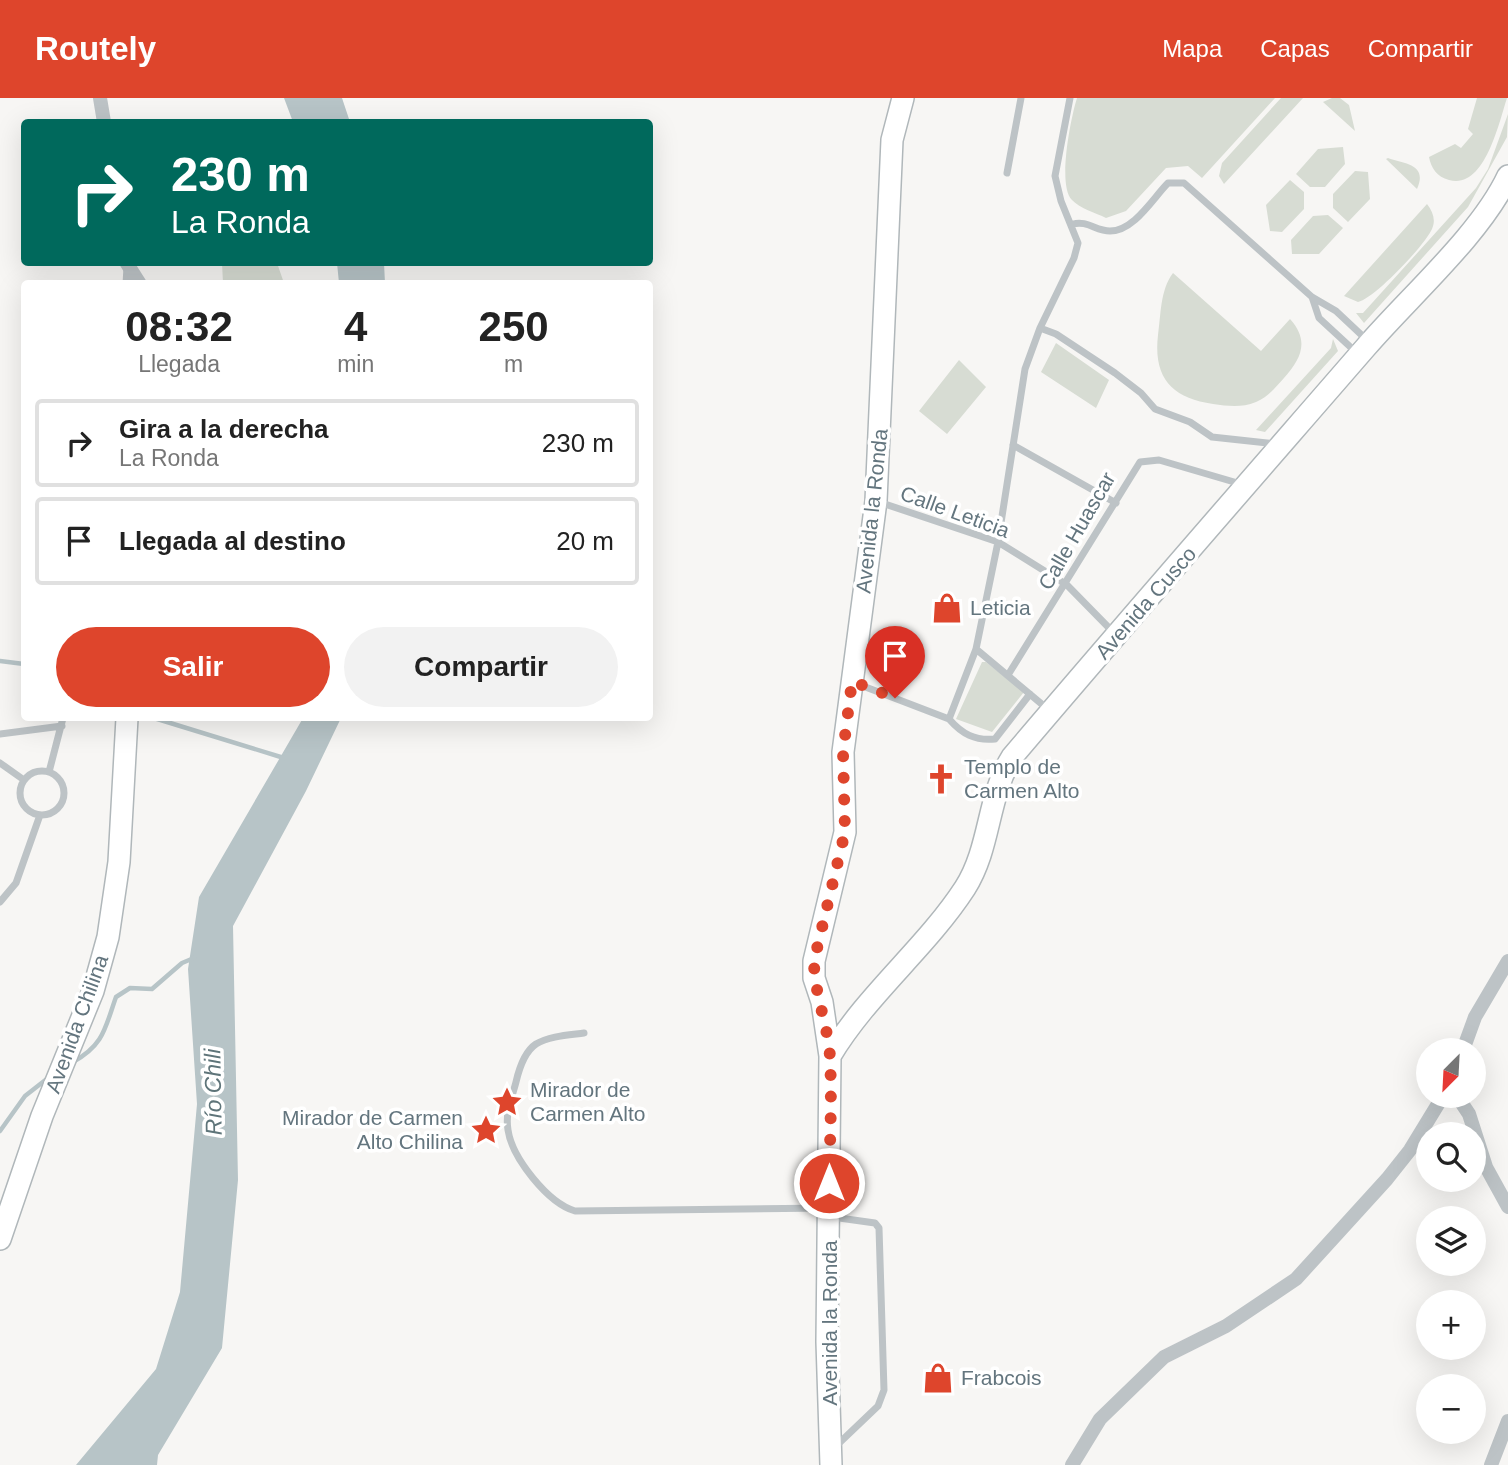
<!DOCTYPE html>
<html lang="es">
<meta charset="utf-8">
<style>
:root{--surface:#fff;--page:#f2f2f2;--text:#222;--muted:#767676;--line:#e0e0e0;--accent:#de452c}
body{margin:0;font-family:Helvetica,sans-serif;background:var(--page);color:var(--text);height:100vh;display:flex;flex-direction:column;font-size:26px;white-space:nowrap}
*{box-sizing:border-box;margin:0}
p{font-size:23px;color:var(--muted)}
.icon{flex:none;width:38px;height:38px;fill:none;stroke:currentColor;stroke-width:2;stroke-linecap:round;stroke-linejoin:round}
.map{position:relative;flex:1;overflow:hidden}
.side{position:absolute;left:21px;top:182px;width:632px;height:441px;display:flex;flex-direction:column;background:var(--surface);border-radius:7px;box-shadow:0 7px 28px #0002}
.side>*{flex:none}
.hud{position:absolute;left:21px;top:21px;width:632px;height:147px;border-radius:7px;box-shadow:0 7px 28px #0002;background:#00695c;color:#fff;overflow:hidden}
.needle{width:46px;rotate:204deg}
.tools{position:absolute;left:1416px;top:940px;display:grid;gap:14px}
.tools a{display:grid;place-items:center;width:70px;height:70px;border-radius:50%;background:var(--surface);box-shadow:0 7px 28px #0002;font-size:35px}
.pin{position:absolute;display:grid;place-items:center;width:60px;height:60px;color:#fff;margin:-72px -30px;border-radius:50% 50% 50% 0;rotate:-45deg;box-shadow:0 0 7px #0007}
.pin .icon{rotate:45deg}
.me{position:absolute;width:77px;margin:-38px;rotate:0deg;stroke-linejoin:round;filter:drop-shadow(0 0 5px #0008)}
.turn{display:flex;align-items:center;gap:24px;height:147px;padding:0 35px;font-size:32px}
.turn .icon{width:91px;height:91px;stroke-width:2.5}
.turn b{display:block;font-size:49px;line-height:60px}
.eta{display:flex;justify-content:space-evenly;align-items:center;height:119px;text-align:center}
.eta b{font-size:42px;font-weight:600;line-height:49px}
.action{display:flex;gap:14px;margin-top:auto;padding:14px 35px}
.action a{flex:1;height:80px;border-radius:42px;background:var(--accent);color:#fff;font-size:28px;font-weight:600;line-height:80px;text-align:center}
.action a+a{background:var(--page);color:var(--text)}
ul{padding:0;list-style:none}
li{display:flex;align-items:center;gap:21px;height:88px;margin:0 14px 10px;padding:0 21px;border:4px solid var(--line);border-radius:7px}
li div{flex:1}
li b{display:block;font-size:26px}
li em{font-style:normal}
header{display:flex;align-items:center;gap:42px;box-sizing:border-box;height:98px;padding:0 35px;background:var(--accent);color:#fff}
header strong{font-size:33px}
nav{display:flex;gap:38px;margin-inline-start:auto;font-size:24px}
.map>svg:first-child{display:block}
</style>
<header>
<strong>Routely</strong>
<nav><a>Mapa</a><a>Capas</a><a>Compartir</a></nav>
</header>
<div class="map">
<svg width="1508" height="1367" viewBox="0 0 1508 1367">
<rect width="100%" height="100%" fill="#f7f6f4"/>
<path fill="#d7dcd3" d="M 1077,0 L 1275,0 L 1202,80 L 1188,68 L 1166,70 L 1126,113 L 1106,120 C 1096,115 1079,110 1072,102 C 1057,88 1071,19 1077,0 Z
M 1281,0 L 1303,0 L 1224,86 L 1219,78 L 1222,65 Z
M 1332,0 L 1340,0 L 1349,7 L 1355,33 L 1323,4 Z
M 1477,0 L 1507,0 C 1499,24 1485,92 1449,82 C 1437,79 1431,70 1429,59 L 1455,46 L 1461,50 L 1473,36 L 1468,31 Z
M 1508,16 L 1507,39 L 1468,109 L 1364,225 L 1356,215 L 1363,215 L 1476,90 L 1488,71 Z
M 1343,49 L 1345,66 L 1325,89 L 1310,89 L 1296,76 L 1318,51 Z
M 1388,60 C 1405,66 1428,66 1417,91 L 1386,61 Z
M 1355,73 L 1368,74 L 1370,101 L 1348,124 L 1333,110 L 1333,96 Z
M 1290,82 L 1304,94 L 1304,111 L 1282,134 L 1270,133 L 1266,107 Z
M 1427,106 C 1433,114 1436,122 1432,131 C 1425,147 1374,201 1358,204 L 1344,198 Z
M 1328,117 L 1343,130 L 1319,156 L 1292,156 L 1291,142 L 1313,118 Z
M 222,165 L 277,165 L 284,185 L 223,185 Z
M 1173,175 L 1261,253 L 1290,221 C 1310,243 1301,261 1284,280 C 1275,290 1268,299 1256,304 C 1241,310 1228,308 1213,306 C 1172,300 1153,280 1158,237 C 1161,217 1160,192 1173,175 Z
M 1333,241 L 1338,253 L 1265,334 L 1256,332 L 1331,250 Z
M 1056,245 L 1109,282 L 1096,310 L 1041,274 Z
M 959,262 L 986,289 L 947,336 L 919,313 Z
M 982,564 L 986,564 L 1024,594 L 992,634 L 956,621 Z"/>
<path fill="#b7c4c7" d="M 284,0 L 342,0 L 350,24 L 293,24 Z
M 337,165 L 384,165 L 385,185 L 339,185 Z
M 303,620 L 341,620 L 306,693 L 233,828 L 238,1082 L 222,1250 L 158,1357 L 157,1367 L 76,1367 L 156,1271 L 180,1194 L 197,1006 L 188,871 L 199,799 Z"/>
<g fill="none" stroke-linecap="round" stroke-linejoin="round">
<path stroke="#b7c4c7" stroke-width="4.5" d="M 0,563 L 24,566
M 154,620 L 284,660
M 73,964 C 104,947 105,930 116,899 L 130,890 L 152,891 L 182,865 L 194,860
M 0,1033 L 25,998 L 48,980"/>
<g stroke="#b0b7ba" stroke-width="24">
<path id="secondary" d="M 830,958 C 867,896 926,850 965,790 C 991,749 987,699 1012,659 C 1129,521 1248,385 1366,249 C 1409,199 1481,136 1508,78
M 0,1141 L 42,1018 L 93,893 L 108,839 L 119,764 L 127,620
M 831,1367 L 827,1244 L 830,958 L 822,904 L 814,880 L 814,863 L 845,734 L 843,654 L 876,403 L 892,42 L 903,0"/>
</g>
<path stroke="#bdc3c6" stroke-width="7" d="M 1007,75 L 1021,0
M 1073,126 C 1087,122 1096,133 1110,133 C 1134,133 1153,100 1168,85 L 1184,85 L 1312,199 L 1336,213 L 1369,244
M 126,186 L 127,169
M 1312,199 L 1319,220 L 1358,256
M 1040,230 L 1056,236 L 1115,275 L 1141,295 L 1155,311 L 1190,324 L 1212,339 L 1277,346
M 1013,347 L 1116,405
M 879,404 L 998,444 L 1067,487 L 1115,536
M 976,551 L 1050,613
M 1008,577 L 1140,364 L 1159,362 L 1241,386
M 855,585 L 949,621
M 1030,596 L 995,641 C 975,643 962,636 949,621 L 976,551 L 998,444 L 1025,271 L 1040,230 L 1074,160 L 1078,145 L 1061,103 L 1055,78 L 1070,0
M 0,636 L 62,628
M 0,665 L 24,682
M20 695a22 22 0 1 1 44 0a22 22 0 1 1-44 0Z
M 49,674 L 63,620
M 0,804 L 16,785 L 40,717
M 584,935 C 569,937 549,938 536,946 C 524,954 519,971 516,984 C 512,1000 505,1014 508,1032 C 512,1060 548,1105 575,1113 L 827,1110
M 832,1119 L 875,1125 L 879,1130 L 884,1292 L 878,1308 L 835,1349"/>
<path stroke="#bdc3c6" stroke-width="14" d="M 100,0 L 104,24
M 126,164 L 140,186
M 1463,952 L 1475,919 L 1508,863
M 1457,998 L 1469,1016 L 1486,1069 L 1508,1109
M 1072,1367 L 1100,1321 L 1164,1259 L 1226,1228 L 1296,1181 L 1387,1081 L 1410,1052 L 1443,998
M 1491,1367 L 1508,1323"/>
<use href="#secondary" stroke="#fff" stroke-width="21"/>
</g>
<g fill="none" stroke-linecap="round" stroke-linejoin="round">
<path stroke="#de452c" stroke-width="12" stroke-dasharray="0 21.6" d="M 829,1085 C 830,1043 832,1001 830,959 C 828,927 814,895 814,863 L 845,734 L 843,654 L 852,583 L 895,600"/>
</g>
<defs>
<g id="shop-bare" transform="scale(2.415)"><path d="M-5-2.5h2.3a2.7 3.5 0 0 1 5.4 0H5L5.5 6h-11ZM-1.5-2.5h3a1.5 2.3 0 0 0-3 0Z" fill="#de452c" stroke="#fff" stroke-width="2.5" paint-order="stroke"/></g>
<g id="church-bare" transform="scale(2.415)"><path d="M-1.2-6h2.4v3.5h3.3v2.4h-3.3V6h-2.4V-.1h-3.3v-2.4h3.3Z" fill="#de452c" stroke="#fff" stroke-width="2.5" paint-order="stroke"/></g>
<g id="sight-bare" transform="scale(2.415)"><path d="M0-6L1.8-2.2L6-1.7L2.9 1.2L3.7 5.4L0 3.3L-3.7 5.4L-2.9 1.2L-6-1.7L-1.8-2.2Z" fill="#de452c" stroke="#fff" stroke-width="2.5" paint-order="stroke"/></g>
</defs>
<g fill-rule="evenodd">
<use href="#shop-bare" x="947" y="510"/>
<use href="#church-bare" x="941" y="681"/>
<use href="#sight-bare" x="507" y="1004"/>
<use href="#sight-bare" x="486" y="1032"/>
<use href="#shop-bare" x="938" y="1280"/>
</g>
<g text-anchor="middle" stroke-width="7" stroke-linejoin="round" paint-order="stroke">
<g font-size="21" fill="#63757e" stroke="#fff">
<text transform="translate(872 413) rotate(-84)" y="7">Avenida la Ronda</text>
<text transform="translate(955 414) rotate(20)" y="7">Calle Leticia</text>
<text transform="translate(1077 433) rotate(-60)" y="7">Calle Huascar</text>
<text transform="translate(1146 505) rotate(-49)" y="7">Avenida Cusco</text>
<text transform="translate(77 926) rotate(-70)" y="7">Avenida Chilina</text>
<text transform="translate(830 1225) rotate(-90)" y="7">Avenida la Ronda</text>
</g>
<g font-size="21" fill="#63757e" stroke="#fff" text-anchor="start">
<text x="970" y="517">Leticia</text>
<text x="964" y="676">Templo de<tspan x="964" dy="24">Carmen Alto</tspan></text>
<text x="530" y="999">Mirador de<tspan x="530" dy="24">Carmen Alto</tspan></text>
<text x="463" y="1027" text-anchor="end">Mirador de Carmen<tspan x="463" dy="24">Alto Chilina</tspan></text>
<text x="961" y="1287">Frabcois</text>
</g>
<g font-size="23" font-style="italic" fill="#5e7479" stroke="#fff">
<text transform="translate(213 994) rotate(-91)" y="8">Río Chili</text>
</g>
</g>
</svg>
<div class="tools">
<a><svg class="needle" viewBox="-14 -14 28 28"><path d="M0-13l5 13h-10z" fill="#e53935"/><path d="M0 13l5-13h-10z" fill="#767676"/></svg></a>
<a><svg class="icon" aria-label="search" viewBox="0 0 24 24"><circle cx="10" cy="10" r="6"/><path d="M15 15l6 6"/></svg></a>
<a><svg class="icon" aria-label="layers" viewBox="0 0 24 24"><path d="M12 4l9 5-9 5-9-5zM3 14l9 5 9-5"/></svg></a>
<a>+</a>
<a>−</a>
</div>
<div class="pin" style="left:895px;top:600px;background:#d93025"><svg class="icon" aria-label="arrive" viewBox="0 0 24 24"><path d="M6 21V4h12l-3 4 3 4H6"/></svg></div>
<svg class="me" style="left:829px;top:1085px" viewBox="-20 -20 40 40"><circle r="17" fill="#de452c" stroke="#fff" stroke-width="3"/><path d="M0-11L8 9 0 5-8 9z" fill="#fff"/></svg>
<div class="hud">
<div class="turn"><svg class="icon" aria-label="right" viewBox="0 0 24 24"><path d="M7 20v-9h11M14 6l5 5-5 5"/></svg><div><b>230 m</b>La Ronda</div></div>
</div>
<section class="side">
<div class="eta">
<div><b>08:32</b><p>Llegada</p></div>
<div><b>4</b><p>min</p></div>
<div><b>250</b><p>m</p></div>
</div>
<ul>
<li><svg class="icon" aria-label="right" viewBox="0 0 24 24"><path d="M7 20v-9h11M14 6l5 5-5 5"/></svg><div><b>Gira a la derecha</b><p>La Ronda</p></div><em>230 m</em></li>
<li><svg class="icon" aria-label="arrive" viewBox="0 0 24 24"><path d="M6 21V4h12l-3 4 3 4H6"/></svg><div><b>Llegada al destino</b></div><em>20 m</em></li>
</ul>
<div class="action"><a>Salir</a><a>Compartir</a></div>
</section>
</div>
